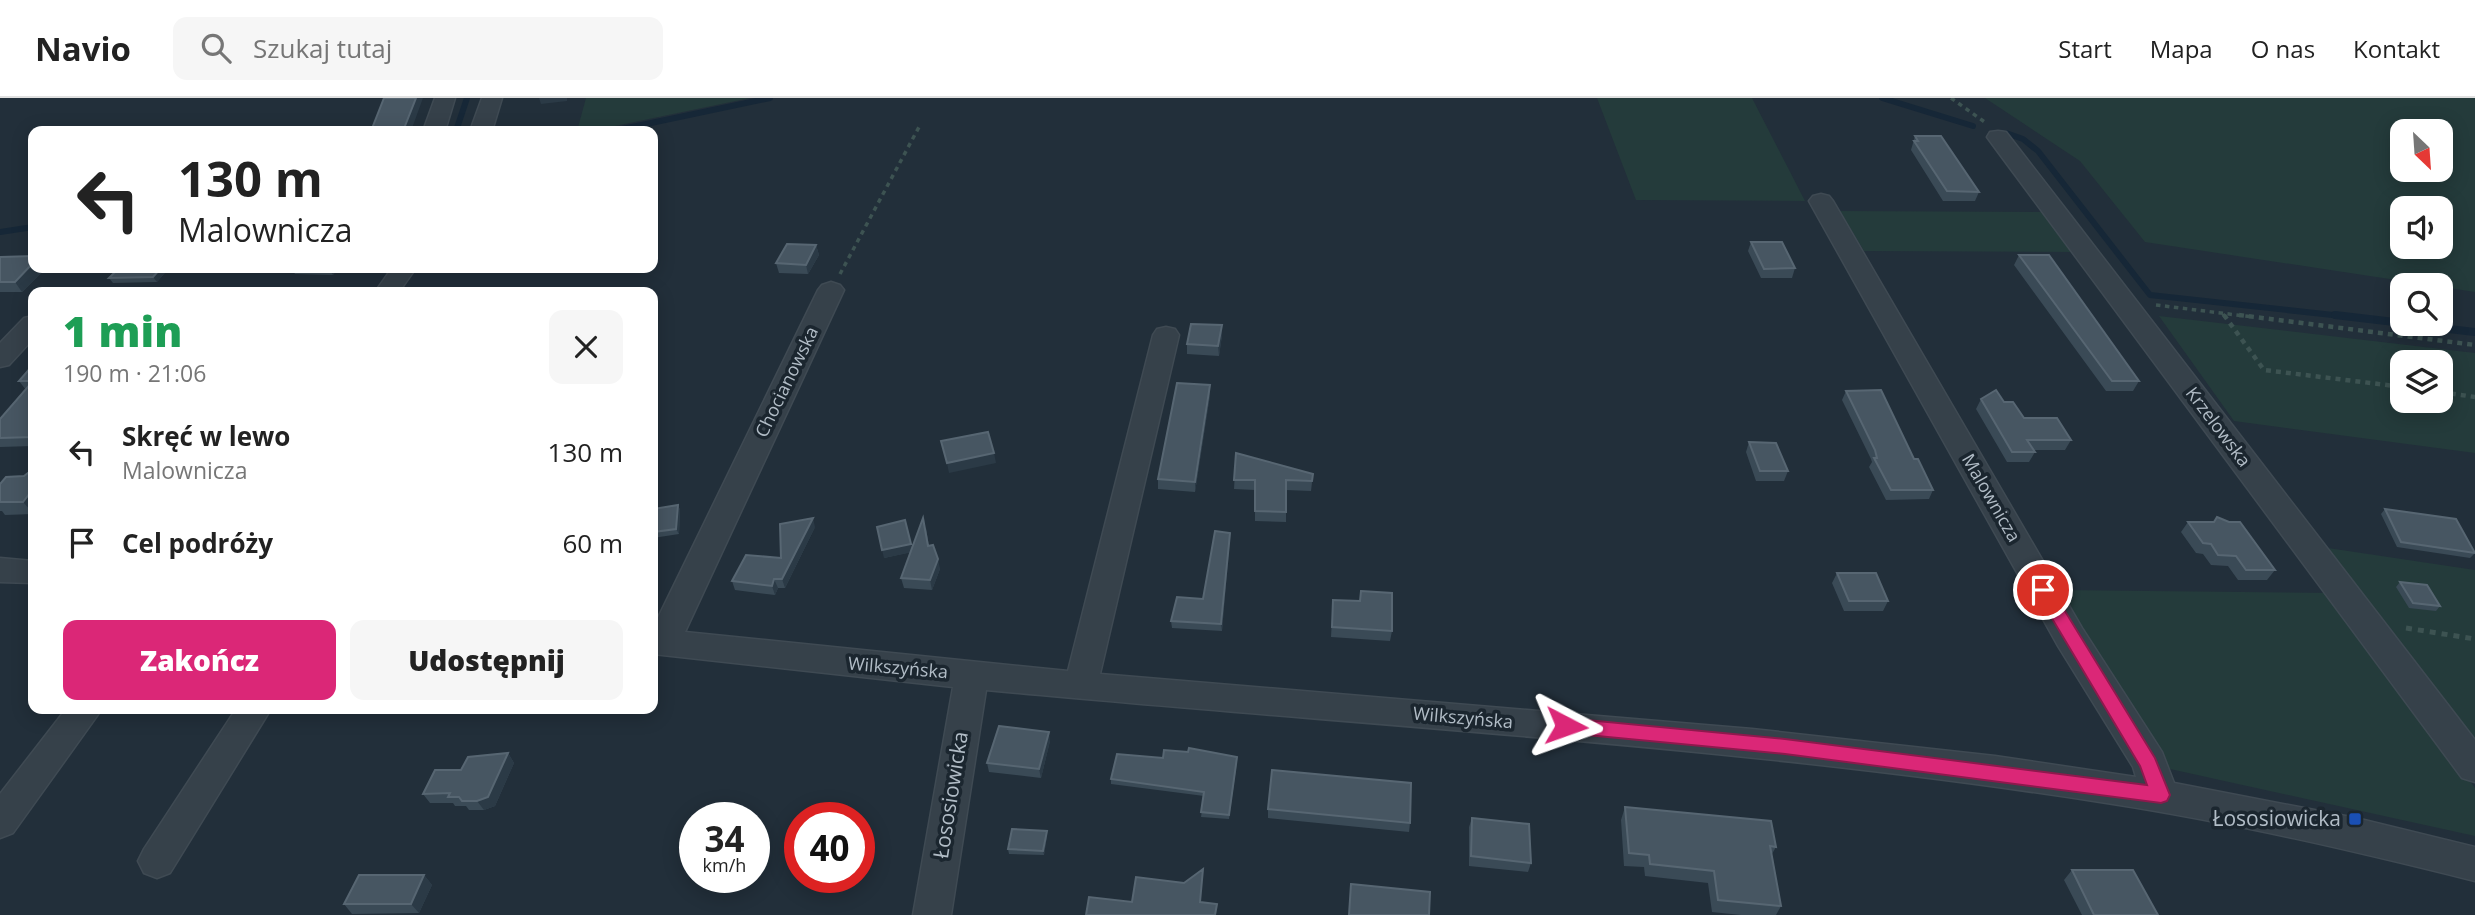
<!DOCTYPE html>
<html lang="pl">
<meta charset="utf-8">
<style>
:root{--surface:#fff;--page:#f6f6f6;--text:#222;--muted:#767676;--line:#e0e0e0;--accent:#db2777}
body{margin:0;font-family:"Open Sans",sans-serif;background:var(--page);color:var(--text);height:100vh;display:flex;flex-direction:column;font-size:26px;white-space:nowrap}
*{box-sizing:border-box;margin:0}
p{font-size:23px;color:var(--muted)}
.icon{flex:none;width:38px;height:38px;fill:none;stroke:currentColor;stroke-width:2;stroke-linecap:round;stroke-linejoin:round}
.map{position:relative;flex:1;overflow:hidden}
.panel{position:absolute;left:28px;top:189px;width:630px;height:427px;display:flex;flex-direction:column;background:var(--surface);border-radius:14px;box-shadow:0 4px 18px #0003}
.panel>*{flex:none}
.hud{position:absolute;left:28px;top:28px;width:630px;height:147px;border-radius:14px;box-shadow:0 4px 18px #0003;background:#fff;color:var(--text);overflow:hidden}
.needle{width:46px;rotate:155deg}
.buttons{position:absolute;left:2390px;top:21px;display:grid;gap:14px}
.buttons a{display:grid;place-items:center;width:63px;height:63px;border-radius:14px;background:var(--surface);box-shadow:0 4px 18px #0003;font-size:35px}
.speed{position:absolute;left:679px;top:704px;display:flex;gap:14px;font-size:35px;font-weight:700;text-align:center}
.speed>*{display:grid;place-content:center;width:91px;height:91px;border-radius:50%;background:var(--surface);box-shadow:0 4px 18px #0003;line-height:1}
.speed small{font-size:18px;font-weight:400}
.speed .limit{border:10px solid #d22;background:#fff;color:#111}
.pin{position:absolute;display:grid;place-items:center;width:60px;height:60px;color:#fff;margin:-30px;border:4px solid #fff;border-radius:50%;box-shadow:0 2px 7px #0007}
.me{position:absolute;width:77px;margin:-38px;rotate:94deg;stroke-linejoin:round;filter:drop-shadow(0 0 5px #0008)}
.turn{display:flex;align-items:center;gap:24px;height:147px;padding:0 35px;font-size:32px}
.turn .icon{width:91px;height:91px;stroke-width:2.5}
.turn b{display:block;font-size:49px;line-height:60px}
.round{display:grid;place-items:center;flex:none;width:74px;height:74px;border-radius:14px;background:var(--page)}
.headline{display:flex;align-items:center;justify-content:space-between;height:119px;padding:0 35px}
h1{font-size:42px;font-weight:800;line-height:52px;color:#1e9e55}
.button{display:flex;gap:14px;margin-top:auto;padding:14px 35px}
.button a{flex:1;height:80px;border-radius:14px;background:var(--accent);color:#fff;font-size:28px;font-weight:800;line-height:80px;text-align:center}
.button a+a{background:var(--page);color:var(--text)}
ul{padding:0;list-style:none}
li{display:flex;align-items:center;gap:21px;height:91px;padding:0 35px}
li div{flex:1}
li b{display:block;font-size:26px}
li em{font-style:normal}
header{display:flex;align-items:center;gap:42px;box-sizing:border-box;height:98px;padding:0 35px;background:var(--surface);border-bottom:2px solid var(--line)}
header strong{font-size:33px}
nav{display:flex;gap:38px;margin-inline-start:auto;font-size:24px}
.search{width:490px;height:63px;background:var(--page);display:flex;align-items:center;gap:18px;box-sizing:border-box;padding:0 24px;border-radius:14px;color:var(--muted);font-size:26px}
.map>svg:first-child{display:block}
</style>
<header>
<strong>Navio</strong>
<div class="search"><svg class="icon" aria-label="search" viewBox="0 0 24 24"><circle cx="10" cy="10" r="6"/><path d="M15 15l6 6"/></svg>Szukaj tutaj</div>
<nav><a>Start</a><a>Mapa</a><a>O nas</a><a>Kontakt</a></nav>
</header>
<div class="map">
<svg width="2475" height="817" viewBox="0 0 2475 817">
<rect width="100%" height="100%" fill="#222f3a"/>
<path fill="#243b3b" fill-rule="evenodd" d="M 586,0 L 750,0 L 591,33 L 577,33 Z
M 1597,0 L 1752,0 L 1805,103 L 1636,102 Z
M 1985,0 L 2475,0 L 2475,194 L 2145,144 L 2080,63 ZM 2441,33 L 2441,72 L 2403,72 L 2403,33 ZM 2441,110 L 2441,149 L 2403,149 L 2403,110 Z
M 1840,113 L 2043,114 L 2074,154 L 1864,153 Z
M 2159,218 L 2475,255 L 2475,355 L 2234,323 ZM 2441,264 L 2441,303 L 2403,303 L 2403,264 Z
M 2328,450 L 2475,472 L 2475,642 Z
M 2057,492 L 2333,495 L 2475,690 L 2475,738 L 2161,669 Z"/>
<g fill="none" stroke-linecap="round" stroke-linejoin="round">
<path stroke="#162737" stroke-width="6" d="M 1882,0 L 1973,28
M 456,33 L 467,0
M 613,33 L 770,0
M 2006,35 L 2023,41 L 2038,53 L 2150,197 L 2351,219
M 0,134 L 33,129"/>
<path stroke="#162737" stroke-width="8" d="M 2335,217 L 2403,225
M 2406,226 L 2475,234"/>
<g stroke="#3f4a53" stroke-width="3">
<path id="minor" d="M 435,0 L 455,0 L 445,33 L 423,33 Z
M 482,0 L 502,0 L 492,33 L 470,33 Z
M 1998,33 L 2006,34 L 2071,118 L 2475,642 L 2475,684 L 2462,680 L 2001,58 L 1987,39 L 1990,34 Z
M 1821,96 L 1829,98 L 1833,103 L 2082,530 L 2162,654 L 2174,685 L 2356,720 L 2475,749 L 2475,783 C 2355,753 2235,725 2113,706 C 1740,647 1362,628 986,592 L 951,817 L 913,817 L 953,589 L 653,556 L 653,530 L 818,192 L 822,187 L 831,184 L 840,187 L 844,192 L 685,534 L 1068,573 L 1153,237 L 1157,231 L 1166,229 L 1175,231 L 1179,237 L 1100,576 L 1752,631 L 1995,658 L 2136,679 L 2133,669 L 2058,548 L 1809,103 L 1813,98 Z
M 392,170 L 416,170 L 399,194 L 375,194 Z
M 33,218 L 33,241 L 9,267 L 0,269 L 0,245 L 24,220 Z
M 0,460 L 33,463 L 33,485 L 0,484 Z
M 66,611 L 102,611 L 13,735 L 0,740 L 0,696 Z
M 236,611 L 271,611 L 170,775 L 157,780 L 144,775 L 138,763 L 144,751 Z"/>
</g>
<path stroke="#3d5352" stroke-width="3.5" stroke-dasharray="4.5 4.5" stroke-linecap="butt" d="M 1951,0 L 1986,25
M 840,176 L 919,29
M 2156,207 L 2253,219
M 2223,216 L 2225,219"/>
<path stroke="#3d5352" stroke-width="4.5" stroke-dasharray="5 5" stroke-linecap="butt" d="M 2224,217 L 2264,272 L 2403,289
M 2239,217 L 2475,247
M 2441,294 L 2475,299"/>
<path stroke="#3d5352" stroke-width="5" stroke-dasharray="6 6" stroke-linecap="butt" d="M 2406,530 L 2475,541"/>
<use href="#minor" fill="#36414a" fill-rule="evenodd"/>
</g>
<path fill="#3a4a56" d="M 1915,38 L 1979,94 L 1975,103 L 1943,103 L 1911,52 Z
M 1751,144 L 1795,170 L 1792,180 L 1761,180 L 1748,153 Z
M 816,147 L 819,157 L 808,176 L 779,175 L 776,165 Z
M 2019,157 L 2139,283 L 2133,293 L 2106,293 L 2014,167 Z
M 0,159 L 33,170 L 46,170 L 22,194 L 0,194 Z
M 119,170 L 169,170 L 157,184 L 113,185 L 109,180 Z
M 291,170 L 338,170 L 333,177 L 295,176 Z
M 1222,227 L 1222,237 L 1219,258 L 1187,256 L 1187,246 Z
M 33,267 L 33,348 L 0,349 L 0,321 L 26,292 L 19,283 Z
M 1846,293 L 1914,361 L 1933,392 L 1929,401 L 1886,402 L 1869,369 L 1872,364 L 1871,361 L 1842,302 Z
M 1210,297 L 1195,394 L 1158,391 L 1158,381 Z
M 1981,301 L 2004,304 L 2024,320 L 2071,342 L 2065,352 L 2034,352 L 2035,354 L 2029,364 L 2007,364 L 1976,311 Z
M 1749,344 L 1788,373 L 1784,383 L 1756,383 L 1746,354 Z
M 1236,355 L 1313,376 L 1311,393 L 1286,392 L 1286,424 L 1255,423 L 1255,392 L 1234,391 Z
M 33,374 L 33,416 L 5,417 L 2,413 L 0,413 L 0,386 Z
M 678,407 L 680,412 L 679,436 L 653,440 L 653,411 Z
M 2385,411 L 2475,455 L 2470,460 L 2397,449 L 2381,416 Z
M 905,422 L 912,451 L 926,430 L 929,448 L 940,471 L 932,492 L 904,490 L 901,480 L 911,454 L 884,460 Z
M 2188,424 L 2275,472 L 2267,482 L 2238,482 L 2228,468 L 2211,467 L 2203,456 L 2196,455 L 2181,434 Z
M 815,429 L 785,490 L 778,490 L 775,497 L 735,492 L 732,483 L 781,460 Z
M 1230,435 L 1222,533 L 1172,530 L 1171,523 L 1203,501 Z
M 1837,475 L 1888,503 L 1883,513 L 1844,513 L 1832,485 Z
M 2400,484 L 2440,508 L 2436,513 L 2409,510 L 2396,489 Z
M 1361,493 L 1392,533 L 1390,543 L 1331,539 L 1333,502 L 1360,503 Z
M 1050,643 L 1041,680 L 989,674 L 987,665 Z
M 508,655 L 514,665 L 495,708 L 484,712 L 469,712 L 466,708 L 455,708 L 453,705 L 430,705 L 423,696 L 461,672 Z
M 1163,660 L 1237,664 L 1229,721 L 1201,719 L 1204,698 L 1111,686 L 1111,681 Z
M 1625,709 L 1776,749 L 1772,756 L 1781,808 L 1776,817 L 1741,817 L 1712,814 L 1708,785 L 1645,778 L 1644,769 L 1624,768 L 1621,722 Z
M 1268,711 L 1410,725 L 1409,734 L 1268,720 Z
M 1472,720 L 1531,765 L 1528,774 L 1469,768 L 1469,729 Z
M 1047,738 L 1044,757 L 1009,756 L 1008,751 Z
M 2072,772 L 2158,817 L 2082,817 L 2064,782 Z
M 424,777 L 432,787 L 419,815 L 352,816 L 344,806 Z"/>
<path fill="#2b3a46" d="M 416,0 L 423,0 L 411,33 L 402,33 Z
M 539,0 L 567,0 L 567,3 L 541,6 Z
M 816,147 L 819,157 L 808,176 L 806,167 Z
M 33,165 L 33,170 L 46,170 L 22,194 L 15,184 Z
M 161,170 L 169,170 L 157,184 L 153,179 Z
M 328,170 L 338,170 L 333,177 Z
M 1222,227 L 1222,237 L 1219,258 L 1218,248 Z
M 1210,287 L 1210,297 L 1195,394 L 1195,384 Z
M 994,355 L 996,365 L 949,375 L 947,365 Z
M 30,395 L 33,399 L 33,415 L 23,404 Z
M 678,407 L 680,412 L 679,436 L 676,431 Z
M 813,420 L 815,429 L 785,490 L 782,481 Z
M 1230,435 L 1230,443 L 1222,533 L 1221,526 Z
M 911,446 L 913,454 L 884,460 L 882,452 Z
M 938,461 L 940,471 L 932,492 L 930,482 Z
M 774,481 L 778,490 L 775,497 L 772,488 Z
M 1049,634 L 1050,643 L 1041,680 L 1039,671 Z
M 508,655 L 514,665 L 495,708 L 484,712 L 477,703 Z
M 1047,733 L 1047,738 L 1044,757 L 1043,753 Z
M 424,777 L 432,787 L 419,815 L 411,806 Z"/>
<path fill="#475662" stroke="#576672" stroke-width="2" d="M 384,0 L 416,0 L 403,33 L 371,33 Z
M 1915,38 L 1941,38 L 1979,94 L 1947,93 L 1914,43 L 1918,43 Z
M 1751,144 L 1782,144 L 1795,170 L 1764,171 Z
M 787,146 L 816,147 L 806,167 L 776,165 Z
M 2019,157 L 2049,157 L 2139,283 L 2112,283 Z
M 33,158 L 33,165 L 15,184 L 0,184 L 0,159 Z
M 119,170 L 161,170 L 153,179 L 109,180 Z
M 1191,226 L 1222,227 L 1218,248 L 1187,246 Z
M 33,267 L 33,283 L 19,283 Z
M 33,283 L 33,339 L 0,340 L 0,321 Z
M 1177,285 L 1210,287 L 1195,384 L 1158,381 Z
M 1881,292 L 1914,361 L 1918,361 L 1933,392 L 1891,392 L 1874,360 L 1877,360 L 1875,352 L 1846,293 Z
M 1996,292 L 2004,304 L 2013,304 L 2024,320 L 2057,320 L 2071,342 L 2027,342 L 2035,354 L 2012,354 L 1981,301 Z
M 988,334 L 994,355 L 947,365 L 941,343 Z
M 1749,344 L 1776,345 L 1788,373 L 1760,373 Z
M 1236,355 L 1313,376 L 1312,383 L 1286,382 L 1286,414 L 1255,413 L 1255,382 L 1234,382 Z
M 33,374 L 33,395 L 30,395 L 23,404 L 0,404 L 0,386 L 6,379 L 24,378 L 28,375 Z
M 678,407 L 676,431 L 653,434 L 653,411 Z
M 2385,411 L 2456,421 L 2475,455 L 2401,444 Z
M 2217,419 L 2229,424 L 2240,424 L 2275,472 L 2246,472 L 2236,458 L 2218,457 L 2211,446 L 2203,445 L 2188,424 L 2214,424 Z
M 813,420 L 782,481 L 774,481 L 772,488 L 732,483 L 746,457 L 781,460 L 780,426 Z
M 923,420 L 928,448 L 933,447 L 938,461 L 930,482 L 901,480 Z
M 905,422 L 911,446 L 882,452 L 877,429 Z
M 1215,433 L 1230,435 L 1221,526 L 1171,523 L 1177,499 L 1203,501 Z
M 1837,475 L 1876,475 L 1888,503 L 1849,503 Z
M 2400,484 L 2427,487 L 2440,508 L 2413,505 Z
M 1361,493 L 1392,495 L 1392,533 L 1332,529 L 1333,502 L 1360,503 Z
M 999,628 L 1049,634 L 1039,671 L 987,665 Z
M 1189,650 L 1237,659 L 1229,717 L 1201,714 L 1204,694 L 1111,681 L 1117,656 L 1163,660 L 1164,652 L 1188,654 Z
M 508,655 L 488,699 L 477,703 L 462,703 L 459,699 L 448,699 L 450,695 L 423,696 L 435,672 L 461,672 L 468,659 Z
M 1272,672 L 1411,685 L 1410,725 L 1268,711 Z
M 1625,709 L 1771,723 L 1776,749 L 1770,748 L 1781,808 L 1718,802 L 1714,773 L 1650,766 L 1649,757 L 1629,755 Z
M 1472,720 L 1529,726 L 1531,765 L 1471,758 Z
M 1012,731 L 1047,733 L 1043,753 L 1008,751 Z
M 1203,771 L 1200,804 L 1217,806 L 1215,817 L 1086,817 L 1089,799 L 1132,804 L 1136,779 L 1184,785 Z
M 2072,772 L 2133,772 L 2158,817 L 2094,817 Z
M 359,777 L 424,777 L 411,806 L 344,806 Z
M 1351,786 L 1430,794 L 1429,817 L 1349,817 Z"/>
<path fill="#db2777" stroke="#8e194d" stroke-width="2" d="M 2043,485 L 2049,487 L 2155,660 L 2170,697 L 2167,703 L 2161,705 L 1785,656 L 1566,635 L 1560,633 L 1557,628 L 1560,623 L 1566,620 L 1785,641 L 2147,687 L 2140,668 L 2035,492 L 2037,487 Z"/>
<rect fill="#1a4fb4" stroke="#1b262f" stroke-width="2.5" x="2348" y="714" width="14" height="14" rx="3.5"/>
<g text-anchor="middle" stroke-width="7" stroke-linejoin="round" paint-order="stroke">
<g font-size="18" fill="#b1bcc6" stroke="#1b262f">
<text transform="translate(787 284) rotate(-64)" y="6">Chocianowska</text>
<text transform="translate(2218 329) rotate(53)" y="6">Krzelowska</text>
<text transform="translate(1991 400) rotate(60)" y="6">Malownicza</text>
<text transform="translate(898 570) rotate(5)" y="6">Wilkszyńska</text>
<text transform="translate(1463 620) rotate(5)" y="6">Wilkszyńska</text>
</g>
<g font-size="21" fill="#b1bcc6" stroke="#1b262f">
<text transform="translate(951 697) rotate(-81)" y="7">Łososiowicka</text>
</g>
<g font-size="21" fill="#b1bcc6" stroke="#1b262f" text-anchor="end">
<text x="2341" y="728">Łososiowicka</text>
</g>
</g>
</svg>
<div class="buttons">
<a><svg class="needle" viewBox="-14 -14 28 28"><path d="M0-13l5 13h-10z" fill="#e53935"/><path d="M0 13l5-13h-10z" fill="#767676"/></svg></a>
<a><svg class="icon" aria-label="sound" viewBox="0 0 24 24"><path d="M4 9h4l5-4v14l-5-4H4zM17 9q2 3 0 6"/></svg></a>
<a><svg class="icon" aria-label="search" viewBox="0 0 24 24"><circle cx="10" cy="10" r="6"/><path d="M15 15l6 6"/></svg></a>
<a><svg class="icon" aria-label="layers" viewBox="0 0 24 24"><path d="M12 4l9 5-9 5-9-5zM3 14l9 5 9-5"/></svg></a>
</div>
<div class="speed"><div>34<small>km/h</small></div><div class="limit">40</div></div>
<div class="pin" style="left:2043px;top:492px;background:#d93025"><svg class="icon" aria-label="arrive" viewBox="0 0 24 24"><path d="M6 21V4h12l-3 4 3 4H6"/></svg></div>
<svg class="me" style="left:1566px;top:628px" viewBox="-20 -20 40 40"><path d="M0-17L14 15 0 8-14 15z" fill="#db2777" stroke="#fff" stroke-width="4"/></svg>
<div class="hud">
<div class="turn"><svg class="icon" aria-label="left" viewBox="0 0 24 24"><path d="M17 20v-9H6M10 6l-5 5 5 5"/></svg><div><b>130 m</b>Malownicza</div></div>
</div>
<section class="panel">
<div class="headline"><div><h1>1 min</h1><p>190 m · 21:06</p></div><a class="round"><svg class="icon" aria-label="close" viewBox="0 0 24 24"><path d="M6 6l12 12M18 6L6 18"/></svg></a></div>
<ul>
<li><svg class="icon" aria-label="left" viewBox="0 0 24 24"><path d="M17 20v-9H6M10 6l-5 5 5 5"/></svg><div><b>Skręć w lewo</b><p>Malownicza</p></div><em>130 m</em></li>
<li><svg class="icon" aria-label="arrive" viewBox="0 0 24 24"><path d="M6 21V4h12l-3 4 3 4H6"/></svg><div><b>Cel podróży</b></div><em>60 m</em></li>
</ul>
<div class="button"><a>Zakończ</a><a>Udostępnij</a></div>
</section>
</div>
